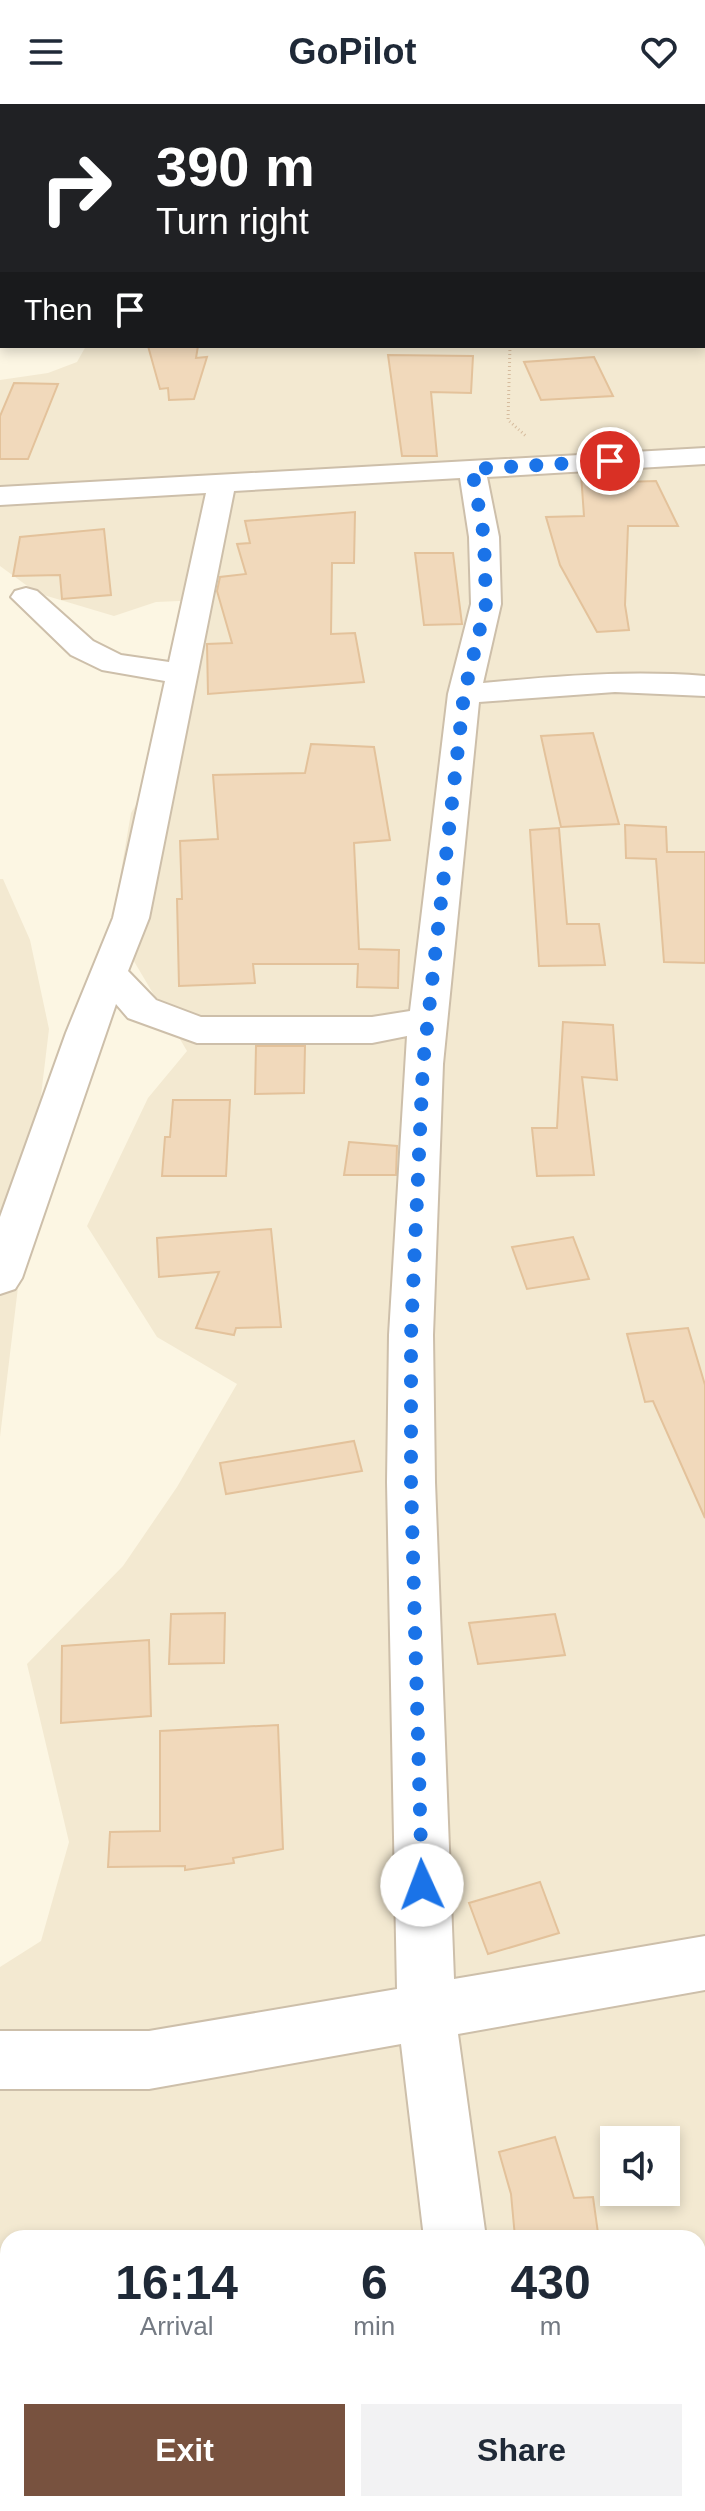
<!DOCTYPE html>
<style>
:root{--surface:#fff;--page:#f2f2f3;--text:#1f2937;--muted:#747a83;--accent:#78523f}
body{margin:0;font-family:Arial,sans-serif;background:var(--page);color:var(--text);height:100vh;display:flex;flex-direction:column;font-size:30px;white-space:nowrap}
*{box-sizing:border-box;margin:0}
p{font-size:26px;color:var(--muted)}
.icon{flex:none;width:44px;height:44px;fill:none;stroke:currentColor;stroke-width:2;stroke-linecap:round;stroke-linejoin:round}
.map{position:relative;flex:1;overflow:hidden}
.drawer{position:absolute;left:0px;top:2126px;width:706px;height:282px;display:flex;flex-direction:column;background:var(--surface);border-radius:24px 24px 0 0;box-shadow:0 4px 12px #0003}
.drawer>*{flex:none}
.top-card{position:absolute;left:0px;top:0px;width:706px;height:244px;box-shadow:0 4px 12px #0003;background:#202124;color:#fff;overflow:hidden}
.fabs{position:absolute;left:600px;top:2022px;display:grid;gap:16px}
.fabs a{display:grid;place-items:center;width:80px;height:80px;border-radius:0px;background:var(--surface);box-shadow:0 4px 12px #0003;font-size:40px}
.pin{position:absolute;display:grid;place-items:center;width:68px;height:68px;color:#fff;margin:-34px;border:4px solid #fff;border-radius:50%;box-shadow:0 2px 8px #0007}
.me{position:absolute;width:88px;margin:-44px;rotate:358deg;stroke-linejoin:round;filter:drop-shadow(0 0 6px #0008)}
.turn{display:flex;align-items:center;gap:28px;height:168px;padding:0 24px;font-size:36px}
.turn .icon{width:104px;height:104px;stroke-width:2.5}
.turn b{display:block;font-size:56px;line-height:68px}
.then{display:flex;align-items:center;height:76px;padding:0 24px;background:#0003;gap:16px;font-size:30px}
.eta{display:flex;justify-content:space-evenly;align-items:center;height:136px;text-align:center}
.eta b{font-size:48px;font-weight:700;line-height:56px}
.button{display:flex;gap:16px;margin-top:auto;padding:16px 24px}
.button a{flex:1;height:92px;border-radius:0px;background:var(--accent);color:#fff;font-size:32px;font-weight:700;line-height:92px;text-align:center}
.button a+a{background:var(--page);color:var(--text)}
header{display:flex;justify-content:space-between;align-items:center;height:104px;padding:0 24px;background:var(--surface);font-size:36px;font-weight:700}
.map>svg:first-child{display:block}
</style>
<header><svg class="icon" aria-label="menu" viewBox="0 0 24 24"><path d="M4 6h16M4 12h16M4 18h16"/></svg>GoPilot<svg class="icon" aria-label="heart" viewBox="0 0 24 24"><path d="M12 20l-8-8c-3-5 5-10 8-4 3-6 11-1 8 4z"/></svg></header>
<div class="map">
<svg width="705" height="2407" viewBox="0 0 705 2407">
<rect width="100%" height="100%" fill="#fcf6e3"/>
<path fill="#f3e9d1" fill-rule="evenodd" d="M 705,90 L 705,2407 L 0,2407 L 0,1863 L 41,1837 L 69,1738 L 27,1560 L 123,1462 L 177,1383 L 237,1280 L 157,1233 L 87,1122 L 148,994 L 187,947 L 112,820 L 131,709 L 175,637 L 203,496 L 156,498 L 114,512 L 37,489 L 0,462 L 0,276 L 48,269 L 77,258 L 86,242 L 704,242 ZM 614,2036 L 666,2036 L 666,2088 L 614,2088 ZM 8,2134 L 698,2134 L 698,2400 L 8,2400 Z
M 0,775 L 3,775 L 30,836 L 49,925 L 0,1333 Z"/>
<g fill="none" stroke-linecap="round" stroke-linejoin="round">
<path stroke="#9ec5d7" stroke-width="6" d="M 645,0 L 658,2"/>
</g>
<path fill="#f1d9bb" stroke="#e3c29b" stroke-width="2" d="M 148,242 L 198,242 L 196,254 L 207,253 L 194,295 L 169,296 L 168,284 L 160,285 Z
M 388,251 L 473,252 L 471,289 L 431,288 L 437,352 L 402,352 Z
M 594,253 L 613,292 L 541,296 L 524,258 Z
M 14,279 L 58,280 L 28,355 L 0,355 L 0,312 Z
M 581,370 L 621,370 L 623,378 L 656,377 L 678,422 L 628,422 L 625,501 L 629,526 L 597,528 L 560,461 L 546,413 L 584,412 Z
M 355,408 L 354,459 L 332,459 L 331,530 L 355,529 L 364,578 L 208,590 L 207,540 L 232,539 L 217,487 L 220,473 L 246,470 L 237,440 L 250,439 L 245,417 Z
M 104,425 L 111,491 L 62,495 L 60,471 L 13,472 L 20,433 Z
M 415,449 L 453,449 L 462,520 L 424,521 Z
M 593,629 L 619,720 L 561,723 L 541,632 Z
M 311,640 L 374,643 L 390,736 L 354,739 L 359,845 L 399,846 L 398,884 L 357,883 L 358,860 L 253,860 L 255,879 L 179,882 L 177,795 L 182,795 L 180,737 L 218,735 L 213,671 L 305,669 Z
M 625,721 L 666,723 L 667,748 L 705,748 L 705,859 L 664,858 L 656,755 L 626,754 Z
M 559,724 L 567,820 L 599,820 L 605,861 L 539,862 L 530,726 Z
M 563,918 L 613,921 L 617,976 L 582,973 L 594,1071 L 537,1072 L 532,1024 L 557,1024 Z
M 256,942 L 305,942 L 304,989 L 255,990 Z
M 173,996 L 230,996 L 226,1072 L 162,1072 L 165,1033 L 170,1033 Z
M 349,1038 L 397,1042 L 396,1071 L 344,1071 Z
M 271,1125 L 281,1223 L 236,1224 L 234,1231 L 196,1224 L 219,1168 L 159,1173 L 157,1134 Z
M 573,1133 L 589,1175 L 527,1185 L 512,1143 Z
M 688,1224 L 705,1281 L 705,1414 L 653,1297 L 645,1298 L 627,1230 Z
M 354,1337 L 362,1367 L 226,1390 L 220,1359 Z
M 225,1509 L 224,1559 L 169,1560 L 171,1510 Z
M 555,1510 L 565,1551 L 478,1560 L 469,1519 Z
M 149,1536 L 151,1612 L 61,1619 L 62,1542 Z
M 278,1621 L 283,1745 L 233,1754 L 234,1759 L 185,1766 L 185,1762 L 108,1763 L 110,1728 L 160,1727 L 160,1627 Z
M 540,1778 L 559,1829 L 488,1850 L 469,1799 Z
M 555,2033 L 574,2094 L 593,2093 L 598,2129 L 515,2133 L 511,2090 L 499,2048 Z"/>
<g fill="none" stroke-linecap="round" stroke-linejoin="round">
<g stroke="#cdbfaa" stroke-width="4">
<path id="minor" d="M 704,169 L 705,169 L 705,183 L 704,183 Z
M 0,212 L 2,212 L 2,228 L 0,228 Z
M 705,344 L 705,360 L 487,373 L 499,433 L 501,500 L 483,579 C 557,572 630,566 705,572 L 705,592 L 615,588 L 479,598 L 443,960 L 433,1231 L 435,1378 L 454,1875 L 705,1832 L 705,1886 L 458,1930 L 486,2134 L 424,2134 L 401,1940 L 149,1985 L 0,1985 L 0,1927 L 149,1927 L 397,1885 L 387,1378 L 389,1231 L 407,932 L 372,939 L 197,939 L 128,914 L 116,900 L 22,1174 L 15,1185 L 0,1190 L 0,1113 L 66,929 L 113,814 L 165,577 L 102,566 L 71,551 L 11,493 L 15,487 L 26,484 L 37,487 L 93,537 L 121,551 L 169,558 L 206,389 L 0,401 L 0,383 ZM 460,374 L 469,433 L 471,500 L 448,590 L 410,907 L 372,913 L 201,913 L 156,896 L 128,867 L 149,814 L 234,387 Z
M 454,2400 L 520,2400 L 522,2407 L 454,2407 Z"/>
</g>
<path stroke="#d6bc9e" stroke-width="3" stroke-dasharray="1 3" stroke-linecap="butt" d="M 510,242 L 508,316 L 527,333"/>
<use href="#minor" fill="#fff" fill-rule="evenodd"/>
</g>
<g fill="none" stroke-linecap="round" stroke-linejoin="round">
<path stroke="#1a73e8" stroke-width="14" stroke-dasharray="0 25.2" d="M 422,1781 L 411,1378 L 411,1231 L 423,960 L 464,590 L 486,500 L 484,433 L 472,365 L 610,357"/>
</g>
</svg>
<div class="fabs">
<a><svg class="icon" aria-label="sound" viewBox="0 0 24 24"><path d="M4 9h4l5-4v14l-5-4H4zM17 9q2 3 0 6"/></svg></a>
</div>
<div class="pin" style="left:610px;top:357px;background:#d93025"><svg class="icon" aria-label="arrive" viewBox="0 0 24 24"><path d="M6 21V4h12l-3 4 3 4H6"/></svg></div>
<svg class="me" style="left:422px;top:1781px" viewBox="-20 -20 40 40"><circle r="19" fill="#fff"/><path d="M0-13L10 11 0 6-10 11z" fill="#1a73e8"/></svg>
<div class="top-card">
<div class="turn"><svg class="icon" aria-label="right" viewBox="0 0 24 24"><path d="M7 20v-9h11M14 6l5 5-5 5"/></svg><div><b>390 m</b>Turn right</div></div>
<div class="then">Then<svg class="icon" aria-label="arrive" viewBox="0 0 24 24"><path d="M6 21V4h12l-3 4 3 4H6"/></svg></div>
</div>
<section class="drawer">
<div class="eta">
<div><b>16:14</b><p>Arrival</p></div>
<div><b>6</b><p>min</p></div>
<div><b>430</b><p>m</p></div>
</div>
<div class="button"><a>Exit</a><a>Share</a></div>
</section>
</div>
